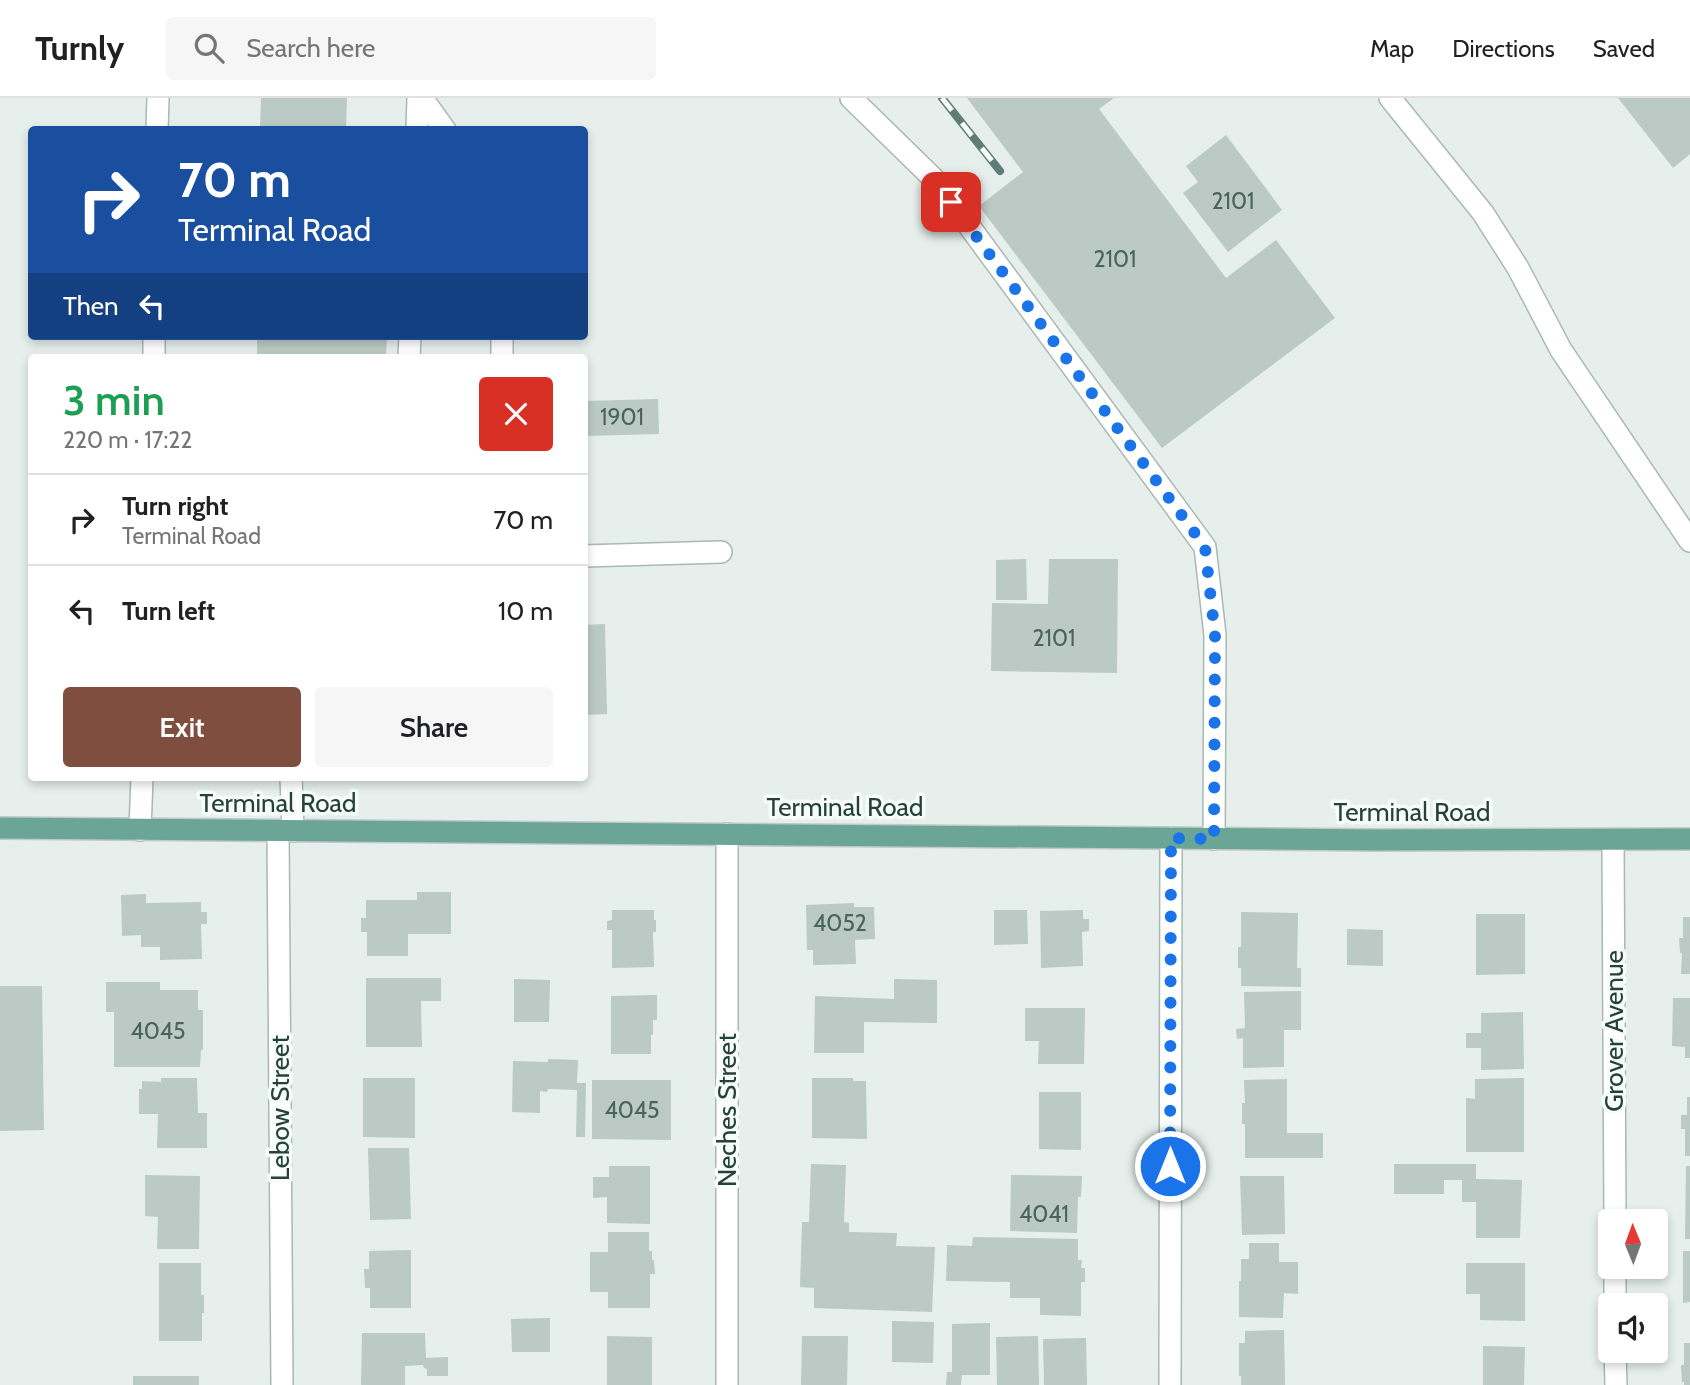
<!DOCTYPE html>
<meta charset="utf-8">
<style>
:root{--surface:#fff;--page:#f6f6f6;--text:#202124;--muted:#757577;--line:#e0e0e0;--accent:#7f4e3f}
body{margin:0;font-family:Cabin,sans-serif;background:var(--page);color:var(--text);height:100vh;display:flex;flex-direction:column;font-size:26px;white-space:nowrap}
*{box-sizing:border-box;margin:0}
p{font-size:23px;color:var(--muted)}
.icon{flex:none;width:38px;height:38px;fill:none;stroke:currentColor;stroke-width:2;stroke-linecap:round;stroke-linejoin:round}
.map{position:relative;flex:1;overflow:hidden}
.sheet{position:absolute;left:28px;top:256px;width:560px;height:427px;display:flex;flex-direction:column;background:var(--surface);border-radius:7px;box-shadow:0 4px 10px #0003}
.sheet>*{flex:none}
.guide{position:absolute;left:28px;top:28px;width:560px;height:214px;border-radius:7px;box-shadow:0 4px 10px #0003;background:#1a4fa0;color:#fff;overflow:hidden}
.needle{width:46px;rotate:359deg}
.tools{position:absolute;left:1598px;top:1111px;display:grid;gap:14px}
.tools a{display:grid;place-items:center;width:70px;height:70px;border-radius:7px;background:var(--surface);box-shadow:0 4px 10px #0003;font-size:35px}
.pin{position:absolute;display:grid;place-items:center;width:60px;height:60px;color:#fff;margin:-30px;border-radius:14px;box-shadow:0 4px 10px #0006}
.me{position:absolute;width:77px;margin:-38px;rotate:0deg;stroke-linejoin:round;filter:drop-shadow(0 0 5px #0008)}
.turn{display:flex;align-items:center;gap:24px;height:147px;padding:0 35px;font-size:32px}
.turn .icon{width:91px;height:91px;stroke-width:2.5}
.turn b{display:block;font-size:49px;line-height:60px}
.then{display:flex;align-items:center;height:66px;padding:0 35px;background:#0003;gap:14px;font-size:26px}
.round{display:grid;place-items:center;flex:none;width:74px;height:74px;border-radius:7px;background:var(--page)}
.overview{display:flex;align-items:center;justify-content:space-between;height:119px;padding:0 35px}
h1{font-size:42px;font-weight:600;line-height:52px;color:#1e9e55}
.cta{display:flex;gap:14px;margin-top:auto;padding:14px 35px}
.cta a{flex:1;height:80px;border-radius:7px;background:var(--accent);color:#fff;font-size:28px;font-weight:600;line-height:80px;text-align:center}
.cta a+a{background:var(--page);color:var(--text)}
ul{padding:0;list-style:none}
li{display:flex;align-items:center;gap:21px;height:91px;padding:0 35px;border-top:2px solid var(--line)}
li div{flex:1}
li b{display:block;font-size:26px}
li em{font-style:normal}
header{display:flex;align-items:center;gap:42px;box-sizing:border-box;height:98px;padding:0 35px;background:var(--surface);border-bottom:2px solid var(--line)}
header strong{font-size:33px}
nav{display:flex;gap:38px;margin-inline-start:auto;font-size:24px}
.search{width:490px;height:63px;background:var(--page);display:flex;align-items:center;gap:18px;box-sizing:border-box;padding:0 24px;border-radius:7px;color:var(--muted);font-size:26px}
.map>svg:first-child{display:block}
</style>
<header>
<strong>Turnly</strong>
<div class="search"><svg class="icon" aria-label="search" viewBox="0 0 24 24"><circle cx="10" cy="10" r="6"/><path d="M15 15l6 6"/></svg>Search here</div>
<nav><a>Map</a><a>Directions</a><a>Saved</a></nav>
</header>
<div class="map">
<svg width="1690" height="1287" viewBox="0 0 1690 1287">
<rect width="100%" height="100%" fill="#e6efeb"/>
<path fill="#bbcac4" d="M 261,0 L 347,0 L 346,32 L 260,32 Z
M 967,0 L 1114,0 L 1099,11 L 1226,180 L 1276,142 L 1335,220 L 1162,350 L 979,108 L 1023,74 Z
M 1618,0 L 1690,0 L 1690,56 L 1673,70 Z
M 1226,37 L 1282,112 L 1228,154 L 1183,95 L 1198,84 L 1186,68 Z
M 257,238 L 387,238 L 386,259 L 257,259 Z
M 658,301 L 659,336 L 584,338 L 584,303 Z
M 1026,461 L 1027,502 L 996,502 L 996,462 Z
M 1049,461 L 1118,461 L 1117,575 L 991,573 L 992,505 L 1048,506 Z
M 605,526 L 607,616 L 584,617 L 584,527 Z
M 417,794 L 451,794 L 451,836 L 408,836 L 408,858 L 367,858 L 367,834 L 361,834 L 361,820 L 366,820 L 366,802 L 417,802 Z
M 146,796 L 146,805 L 201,804 L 201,814 L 207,814 L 207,826 L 201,826 L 202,861 L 160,862 L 160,849 L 141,849 L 141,837 L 122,838 L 121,797 Z
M 854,805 L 854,809 L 874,809 L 875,841 L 855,842 L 856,866 L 813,867 L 813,852 L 807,852 L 806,807 Z
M 612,812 L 654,812 L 654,822 L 656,822 L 656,834 L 653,834 L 654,869 L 612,870 L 612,832 L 607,832 L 607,823 L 612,822 Z
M 994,812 L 1027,812 L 1028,846 L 994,847 Z
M 1083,812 L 1083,821 L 1089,821 L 1089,833 L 1082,834 L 1083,868 L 1041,870 L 1040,813 Z
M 1241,814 L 1298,815 L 1297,870 L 1301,870 L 1301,889 L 1241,888 L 1241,870 L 1238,870 L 1238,849 L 1241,849 Z
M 1476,816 L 1525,816 L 1525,876 L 1476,877 Z
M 1683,819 L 1690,819 L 1690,876 L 1681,876 L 1682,855 L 1680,855 L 1679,840 L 1683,840 Z
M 1347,831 L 1383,832 L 1383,868 L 1347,867 Z
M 366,880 L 441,880 L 441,903 L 421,903 L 422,949 L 366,949 Z
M 514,881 L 550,882 L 549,924 L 514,924 Z
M 894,881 L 937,882 L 937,925 L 864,924 L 864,955 L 814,955 L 815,898 L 894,901 Z
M 106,884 L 160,884 L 160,892 L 198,892 L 198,912 L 203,912 L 203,952 L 201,952 L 200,969 L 114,969 L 114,914 L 106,914 Z
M 0,888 L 42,888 L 44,1032 L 0,1033 Z
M 1301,893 L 1301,932 L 1284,932 L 1284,969 L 1243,970 L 1243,940 L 1237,941 L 1236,931 L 1245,930 L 1244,894 Z
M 657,897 L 657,922 L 653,922 L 653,937 L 651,937 L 651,956 L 611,956 L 611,898 Z
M 1673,900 L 1690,900 L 1690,960 L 1685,960 L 1685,949 L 1672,948 Z
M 1025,910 L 1085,910 L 1084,966 L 1038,966 L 1039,943 L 1025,943 Z
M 1523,914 L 1524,971 L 1481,972 L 1481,950 L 1466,950 L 1466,935 L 1481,935 L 1481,915 Z
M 548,961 L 578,962 L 577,985 L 586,985 L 585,1039 L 576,1039 L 577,992 L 548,991 L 547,994 L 540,993 L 540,1015 L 512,1014 L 513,963 L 548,964 Z
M 161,980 L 197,980 L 198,1015 L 207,1015 L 207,1050 L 157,1050 L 158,1016 L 139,1016 L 139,991 L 142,991 L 142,983 L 161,984 Z
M 363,980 L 415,980 L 415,1040 L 363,1039 Z
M 812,980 L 853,980 L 853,983 L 866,983 L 867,1041 L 812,1040 Z
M 1524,980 L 1524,1054 L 1466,1054 L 1466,1000 L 1475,1001 L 1475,981 Z
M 1287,981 L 1287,1035 L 1323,1035 L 1323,1060 L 1245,1060 L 1245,1026 L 1242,1026 L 1242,1005 L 1245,1005 L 1244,982 Z
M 592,982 L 671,982 L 671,1042 L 592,1041 Z
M 1039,994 L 1081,994 L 1081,1052 L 1039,1051 Z
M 1687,999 L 1690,999 L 1690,1058 L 1685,1058 L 1685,1031 L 1681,1031 L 1681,1017 L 1687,1017 Z
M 368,1050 L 409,1050 L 411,1121 L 370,1122 Z
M 811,1066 L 846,1067 L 844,1124 L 849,1125 L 849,1134 L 897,1135 L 896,1148 L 935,1149 L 932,1214 L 814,1210 L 814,1190 L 800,1189 L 802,1124 L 809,1124 Z
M 1394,1066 L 1476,1066 L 1476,1081 L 1522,1082 L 1520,1140 L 1476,1140 L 1476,1104 L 1462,1104 L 1462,1082 L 1444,1082 L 1444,1096 L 1394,1096 Z
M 609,1068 L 650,1068 L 650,1126 L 607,1125 L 607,1099 L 593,1100 L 593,1079 L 609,1079 Z
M 1686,1068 L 1690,1068 L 1690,1141 L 1685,1141 Z
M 145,1077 L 200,1078 L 199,1151 L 157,1151 L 158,1119 L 145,1118 Z
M 1011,1077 L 1082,1078 L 1081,1099 L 1078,1099 L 1077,1135 L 1010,1133 Z
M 1240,1078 L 1284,1078 L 1285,1136 L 1242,1137 Z
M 608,1134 L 649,1134 L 649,1153 L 652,1153 L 652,1162 L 654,1162 L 655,1176 L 650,1176 L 650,1210 L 608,1210 L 608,1194 L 590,1194 L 590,1154 L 608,1154 Z
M 973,1139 L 1078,1141 L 1078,1162 L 1082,1162 L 1081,1170 L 1085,1170 L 1085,1184 L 1081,1184 L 1081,1218 L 1040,1217 L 1040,1200 L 1010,1200 L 1010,1184 L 946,1183 L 947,1147 L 972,1148 Z
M 1249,1145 L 1279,1145 L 1279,1164 L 1298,1164 L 1298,1196 L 1284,1195 L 1283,1220 L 1239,1219 L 1239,1183 L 1241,1183 L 1241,1161 L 1249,1161 Z
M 411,1152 L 411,1210 L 370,1210 L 370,1190 L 365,1190 L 364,1171 L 369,1171 L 369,1153 Z
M 1683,1153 L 1690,1153 L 1690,1204 L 1683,1205 Z
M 159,1165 L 201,1165 L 201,1197 L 204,1197 L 204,1215 L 202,1215 L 202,1243 L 159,1243 Z
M 1466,1165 L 1525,1165 L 1525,1223 L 1480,1222 L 1480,1196 L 1466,1196 Z
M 550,1220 L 550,1254 L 512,1254 L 511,1221 Z
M 892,1223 L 934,1224 L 933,1265 L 892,1264 Z
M 990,1225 L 990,1277 L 962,1277 L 961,1287 L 946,1287 L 947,1274 L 952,1274 L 952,1226 Z
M 1284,1232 L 1285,1287 L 1241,1287 L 1241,1278 L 1239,1278 L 1239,1245 L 1245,1245 L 1245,1233 Z
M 362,1235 L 425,1235 L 426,1260 L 448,1259 L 448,1278 L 427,1278 L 427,1271 L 424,1270 L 423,1267 L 405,1268 L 405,1287 L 361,1287 Z
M 607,1238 L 652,1239 L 652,1287 L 607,1287 Z
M 802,1238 L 848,1238 L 847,1287 L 801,1287 Z
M 1038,1238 L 1039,1287 L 997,1287 L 996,1239 Z
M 1086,1240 L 1087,1287 L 1044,1287 L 1043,1241 Z
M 1684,1245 L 1690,1245 L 1690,1287 L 1684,1287 L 1684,1284 L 1682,1284 L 1681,1267 L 1684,1267 Z
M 1483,1248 L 1525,1249 L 1524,1287 L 1483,1287 Z
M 133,1278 L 199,1278 L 199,1287 L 133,1287 Z"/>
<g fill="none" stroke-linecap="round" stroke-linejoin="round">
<g stroke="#a8b8b2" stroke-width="24">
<path id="minor" d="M 422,0 L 445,32
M 851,0 L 936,83 L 1205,449 L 1215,537 L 1214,741
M 1390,0 L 1483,115 L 1518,170 L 1561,252 L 1690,443
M 157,32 L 158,0
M 417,32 L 418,0
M 154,259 L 154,238
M 409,259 L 410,238
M 502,259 L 502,238
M 584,458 L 721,454
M 291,679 L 293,733
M 140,732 L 142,679
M 278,733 L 282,1287
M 1613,742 L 1615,1124
M 1615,1169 L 1615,1208
M 1615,1253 L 1616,1287
M 727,1287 L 727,736
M 1170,1287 L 1171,740"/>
</g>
<g stroke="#c2cac8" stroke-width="24">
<path id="major" d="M 0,730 L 1375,742 L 1690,741"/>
</g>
<use href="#minor" stroke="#fff" stroke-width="21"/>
<use href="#major" stroke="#6aa596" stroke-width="21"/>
<g stroke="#5f7d75" stroke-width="8">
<path id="rail" d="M 942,0 L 1000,73"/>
</g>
<use href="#rail" stroke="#f7fbf9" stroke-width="5" stroke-dasharray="16" stroke-linecap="butt"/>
</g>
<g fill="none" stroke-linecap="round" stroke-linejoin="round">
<path stroke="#1a73e8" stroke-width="12" stroke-dasharray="0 21.6" d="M 951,104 L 1205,449 L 1215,537 L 1214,741 L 1171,740 L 1170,1068"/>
</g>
<g text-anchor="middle" stroke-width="7" stroke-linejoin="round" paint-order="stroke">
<g font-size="23" fill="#4a645c">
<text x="1233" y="111">2101</text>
<text x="1115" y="169">2101</text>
<text x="622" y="327">1901</text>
<text x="1054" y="548">2101</text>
<text x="840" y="833">4052</text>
<text x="158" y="941">4045</text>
<text x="632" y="1020">4045</text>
<text x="1044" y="1124">4041</text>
</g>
<g font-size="26" fill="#24423a" stroke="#f7fbf9">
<text x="278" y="714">Terminal Road</text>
<text x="845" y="718">Terminal Road</text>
<text x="1412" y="723">Terminal Road</text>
<text transform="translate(1614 933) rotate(-90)" y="9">Grover Avenue</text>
<text transform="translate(280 1010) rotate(-90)" y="9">Lebow Street</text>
<text transform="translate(727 1012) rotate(-90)" y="9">Neches Street</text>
</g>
</g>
</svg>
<div class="tools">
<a><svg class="needle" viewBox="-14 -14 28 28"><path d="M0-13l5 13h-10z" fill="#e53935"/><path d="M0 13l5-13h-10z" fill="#757577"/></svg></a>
<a><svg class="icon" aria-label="sound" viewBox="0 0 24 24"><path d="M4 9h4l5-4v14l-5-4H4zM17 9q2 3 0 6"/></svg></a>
</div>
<div class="pin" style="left:951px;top:104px;background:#d93025"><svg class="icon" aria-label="arrive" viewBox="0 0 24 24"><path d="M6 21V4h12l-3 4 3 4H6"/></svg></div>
<svg class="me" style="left:1170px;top:1068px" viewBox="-20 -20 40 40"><circle r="17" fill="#1a73e8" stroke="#fff" stroke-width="3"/><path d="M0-11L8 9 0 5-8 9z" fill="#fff"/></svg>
<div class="guide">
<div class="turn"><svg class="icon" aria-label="right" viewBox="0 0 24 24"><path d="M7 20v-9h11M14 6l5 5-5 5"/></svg><div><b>70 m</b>Terminal Road</div></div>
<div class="then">Then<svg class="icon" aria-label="left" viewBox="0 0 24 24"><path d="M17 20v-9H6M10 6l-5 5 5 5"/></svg></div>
</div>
<section class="sheet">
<div class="overview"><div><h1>3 min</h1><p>220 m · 17:22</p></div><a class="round" style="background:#d93025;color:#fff"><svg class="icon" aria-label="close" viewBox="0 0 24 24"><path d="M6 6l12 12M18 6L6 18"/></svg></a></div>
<ul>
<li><svg class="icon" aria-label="right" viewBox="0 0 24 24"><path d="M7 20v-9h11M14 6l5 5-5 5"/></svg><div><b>Turn right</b><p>Terminal Road</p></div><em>70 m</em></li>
<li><svg class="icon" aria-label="left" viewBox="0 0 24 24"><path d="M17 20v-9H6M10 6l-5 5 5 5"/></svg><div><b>Turn left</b></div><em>10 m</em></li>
</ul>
<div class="cta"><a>Exit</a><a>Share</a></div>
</section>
</div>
